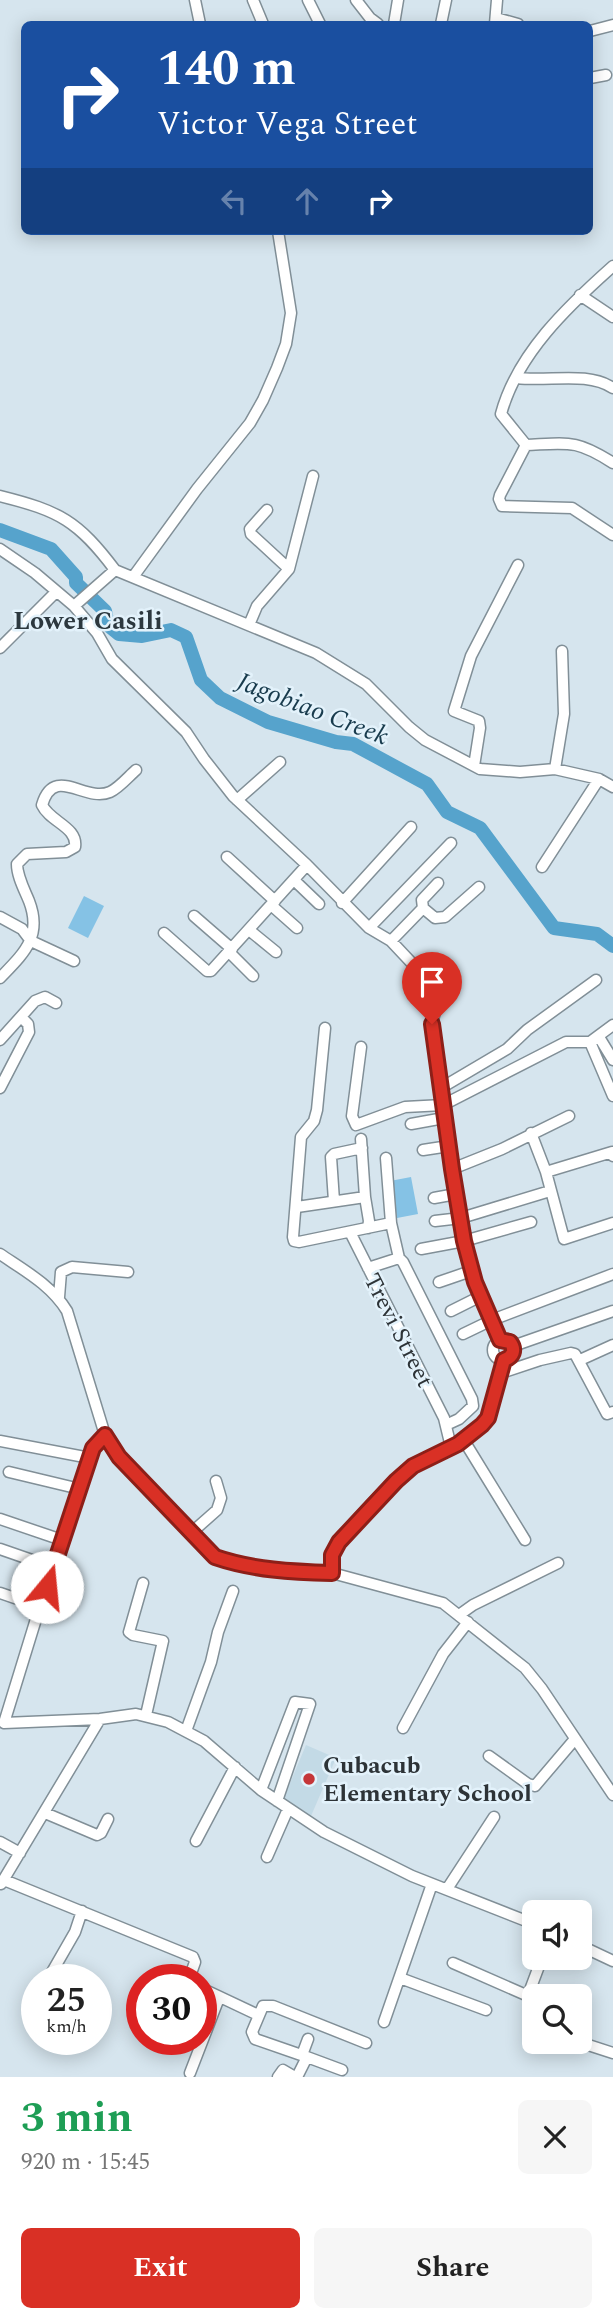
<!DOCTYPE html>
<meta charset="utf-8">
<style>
:root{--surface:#fff;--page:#f6f6f6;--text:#222;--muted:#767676;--accent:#d93025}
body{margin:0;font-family:Spectral,serif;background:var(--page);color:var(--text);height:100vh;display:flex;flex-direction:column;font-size:26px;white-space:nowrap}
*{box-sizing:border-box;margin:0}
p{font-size:23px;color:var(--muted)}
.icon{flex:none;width:38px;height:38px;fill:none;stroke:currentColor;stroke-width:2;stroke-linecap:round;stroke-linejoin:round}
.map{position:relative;height:2077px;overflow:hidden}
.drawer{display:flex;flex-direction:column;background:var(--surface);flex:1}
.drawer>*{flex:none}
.hud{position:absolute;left:21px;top:21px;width:572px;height:214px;border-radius:10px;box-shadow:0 4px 18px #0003;background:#1a4fa0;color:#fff;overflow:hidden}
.controls{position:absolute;left:522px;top:1900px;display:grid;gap:14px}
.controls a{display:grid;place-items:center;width:70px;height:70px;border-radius:10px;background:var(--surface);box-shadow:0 4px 18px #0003;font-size:35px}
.speed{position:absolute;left:21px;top:1964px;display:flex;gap:14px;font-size:35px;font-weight:700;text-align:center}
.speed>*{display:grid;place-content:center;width:91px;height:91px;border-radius:50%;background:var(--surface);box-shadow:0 4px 18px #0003;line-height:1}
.speed small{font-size:18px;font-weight:400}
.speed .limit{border:10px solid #d22;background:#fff;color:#111}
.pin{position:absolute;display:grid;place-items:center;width:60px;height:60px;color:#fff;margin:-72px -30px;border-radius:50% 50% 50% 0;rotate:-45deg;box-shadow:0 0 7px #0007}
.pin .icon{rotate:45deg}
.me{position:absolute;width:77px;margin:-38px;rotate:17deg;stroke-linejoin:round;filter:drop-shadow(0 0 5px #0008)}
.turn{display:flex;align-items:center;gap:24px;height:147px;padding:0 21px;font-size:32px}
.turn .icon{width:91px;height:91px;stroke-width:2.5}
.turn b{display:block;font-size:49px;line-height:60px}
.lanes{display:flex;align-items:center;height:66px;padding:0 21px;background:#0003;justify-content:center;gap:35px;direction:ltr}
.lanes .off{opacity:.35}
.round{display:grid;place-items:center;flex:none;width:74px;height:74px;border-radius:10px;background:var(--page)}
.headline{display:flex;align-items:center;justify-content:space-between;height:119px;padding:0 21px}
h1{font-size:42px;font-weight:700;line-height:52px;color:#1e9e55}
.action{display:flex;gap:14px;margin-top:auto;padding:14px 21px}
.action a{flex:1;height:80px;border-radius:10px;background:var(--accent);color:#fff;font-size:28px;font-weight:700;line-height:80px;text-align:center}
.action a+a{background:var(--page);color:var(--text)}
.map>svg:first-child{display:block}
</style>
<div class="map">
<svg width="613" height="2077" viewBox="0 0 613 2077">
<rect width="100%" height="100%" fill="#d6e5ee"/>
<path fill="#c3dae6" d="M 306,1745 L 336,1758 L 311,1816 L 283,1800 Z"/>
<path fill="#85c2e5" d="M 84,896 L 104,906 L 88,938 L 68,928 Z
M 411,1177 L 418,1214 L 397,1218 L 390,1181 Z"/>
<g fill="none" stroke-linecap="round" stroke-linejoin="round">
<path stroke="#56a3cc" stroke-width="14" d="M 0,530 L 51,549 L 76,577 L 76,583 L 105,611 L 108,625 L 119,634 L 142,636 L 171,630 L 186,637 L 201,680 L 220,698 L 268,722 L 336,742 L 353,744 L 427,784 L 447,812 L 480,828 L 554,928 L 597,934 L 613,946"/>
<g stroke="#818f97" stroke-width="13">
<path id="minor" d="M 195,0 L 200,24
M 253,0 L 263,24
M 308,0 L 320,24
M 356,0 L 370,18 L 378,24
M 496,18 L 518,24
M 394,24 L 398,0
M 441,24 L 446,0
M 495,24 L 497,0
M 590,31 L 613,25
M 590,78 L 606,75
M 580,295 L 613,317
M 517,378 C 549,382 587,371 613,388
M 526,445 L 501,414 C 517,354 568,306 613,266
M 526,445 L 500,495 L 499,499 L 502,506 L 572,508 L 613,535
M 526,445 C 568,443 576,439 613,463
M 0,496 C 60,511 78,521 115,570 L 316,653 L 366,684 L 409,727 L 425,740 L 480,769 L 520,772 L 555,769 L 599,779 L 613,787
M 267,510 L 250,529 L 251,534 L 289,569
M 0,549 L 35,573 L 74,606 L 97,633 L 112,659 L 186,732 L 204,759 L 233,796 L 307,865 L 369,928 L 391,941 L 423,975 L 439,999 L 432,1023 L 433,1035 L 464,1241 L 475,1282 L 500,1340
M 133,577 L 197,489 L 250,423 L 263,400 L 277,368 L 286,344 L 291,313 L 278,231
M 74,606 L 115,570
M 249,625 L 257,606 L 289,569 L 313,476
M 0,648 L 56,592
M 474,766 L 480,728 L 479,721 L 454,711 L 471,656 L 518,565
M 555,769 L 564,714 L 562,651
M 237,800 L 280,762
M 227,857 L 275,901
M 542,867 L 599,779
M 294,880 L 319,904
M 342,903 L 411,827
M 271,905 L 297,928
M 423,908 L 435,918 L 445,917 L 479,887
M 194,916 L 232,949
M 0,917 L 22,929 L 31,941 L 74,961
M 369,928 L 451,843
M 249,930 L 276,952
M 164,933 L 207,971 L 211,971 L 307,865
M 391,941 L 423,908 L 422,900 L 438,883
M 229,952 L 253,976
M 0,978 C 23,954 43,937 29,901 C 24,889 17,876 17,864 L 27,854 L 66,852 L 75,847 C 78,827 50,822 42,805 C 54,764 85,803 110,792 C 119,788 129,776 136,770
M 325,1028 L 317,1110 L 314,1121 L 301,1137 L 293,1237 L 294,1241 L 299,1242 L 391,1223
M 599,1037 L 613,1060
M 0,1040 L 35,1001 L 45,997 L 56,1003
M 590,1042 L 613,1096
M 361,1047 L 352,1116 L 356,1125 L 405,1107 L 443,1105 L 566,1042 L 590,1042 L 613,1025
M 0,1088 L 29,1032 L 28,1024 L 21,1017
M 441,1088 L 507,1049 L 527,1030 L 596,980
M 411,1124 L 444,1118
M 531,1133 L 546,1172 L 564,1239 L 613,1223
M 361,1139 L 365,1197 L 369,1221 L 368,1228
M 423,1150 L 449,1146
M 386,1158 L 391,1223 L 399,1258
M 452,1169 L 502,1149 L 569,1116
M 546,1172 L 612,1152 L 613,1156
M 434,1198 L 456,1194
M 334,1201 L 331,1157 L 334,1154 L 362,1148
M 297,1207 L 365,1197
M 435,1221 L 461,1218 L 550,1191
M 350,1232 L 444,1418 L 451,1447
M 421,1249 L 464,1241 L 531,1222
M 0,1254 C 25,1271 51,1285 67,1311 L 105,1435 L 119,1457 L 215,1557 L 243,1565 L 297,1572 L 332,1573 L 443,1603 L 525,1668 L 542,1689 L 613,1795
M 368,1268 L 399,1258 L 403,1262 L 472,1399 L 473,1406 L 459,1419 L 446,1425
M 439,1282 L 471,1271
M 59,1297 L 61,1272 L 72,1267 L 128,1272
M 451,1311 L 481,1296
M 463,1334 L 492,1320 L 613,1274
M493 1350a10 10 0 1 1 20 0a10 10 0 1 1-20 0Z
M 513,1346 L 613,1311
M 580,1360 L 613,1345
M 501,1373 L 540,1360 L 571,1353 L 575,1354 L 607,1414 L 613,1412
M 105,1435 L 93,1448 L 52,1567 L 4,1723 L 100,1719 L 136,1714 L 168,1722 L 204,1741 L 261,1790 L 324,1832 L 412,1876 L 534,1924
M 463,1439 L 525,1540
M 0,1441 L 90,1458
M 9,1472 L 80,1489
M 0,1519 L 62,1540
M 191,1533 L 217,1510 L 221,1498 L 216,1481
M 0,1549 L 52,1567
M 332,1573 C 332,1566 331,1558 334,1552 C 344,1530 395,1477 415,1465 C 441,1450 468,1442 488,1417 L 504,1360
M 143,1583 L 129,1632 L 133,1635 L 163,1641 L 146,1715
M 0,1593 L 41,1607
M 459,1615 L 473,1605 L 558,1563
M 403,1728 L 443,1654 L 468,1622
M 186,1731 L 211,1662 L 218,1632 L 233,1591
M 489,1756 L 528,1784 L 535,1786 L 575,1739
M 261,1790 L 295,1702 L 310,1704 L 277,1801
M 45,1813 L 97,1835 L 101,1833 L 108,1819
M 196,1841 L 235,1767
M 0,1842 L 20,1853
M 267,1857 L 288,1809
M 4,1880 L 193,1957 L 195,1962 L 189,1979
M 1,1884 L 100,1719
M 447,1889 L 494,1817
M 579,1945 L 613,1961
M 453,1963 L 526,1995 L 530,1990 L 542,1958
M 400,1978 L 486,2010
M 48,1979 L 75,1932 L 82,1911
M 201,1988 L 258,2015
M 29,2013 L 37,2000
M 384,2022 L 432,1884
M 579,2042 L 613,2053
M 302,2055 L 308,2039
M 307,2057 L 255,2039 L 252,2032 L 263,2006 L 273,2006 L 366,2043
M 190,2073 L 219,1998
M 278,2077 L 283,2070 L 295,2077
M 297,2077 L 307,2057 L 342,2070"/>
</g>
<use href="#minor" stroke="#fff" stroke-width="10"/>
</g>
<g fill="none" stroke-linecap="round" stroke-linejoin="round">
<g stroke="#8d1f18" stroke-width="18">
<path id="route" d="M 47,1587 L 93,1448 L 105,1435 L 119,1457 L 215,1557 C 253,1570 293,1572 332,1573 L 332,1555 L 339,1542 L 396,1481 L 413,1466 L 458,1444 L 482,1425 L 488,1418 L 504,1360 C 513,1357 516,1350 510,1342 L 500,1340 L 475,1282 L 464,1241 L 452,1169 L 432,1024"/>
</g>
<use href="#route" stroke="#d93025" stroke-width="12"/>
</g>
<circle fill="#c53639" stroke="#e3f2fb" stroke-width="2.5" cx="309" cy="1779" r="7"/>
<g text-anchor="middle" stroke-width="5" stroke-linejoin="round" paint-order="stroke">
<g font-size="24" fill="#2d3337" stroke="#e3f2fb">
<text transform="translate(399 1330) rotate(63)" y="8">Trevi Street</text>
</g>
<g font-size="24" font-weight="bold" fill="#2d3337" stroke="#e3f2fb" text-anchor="start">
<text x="323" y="1773">Cubacub<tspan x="323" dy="28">Elementary School</tspan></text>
</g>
<g font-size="26" font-weight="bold" fill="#2c383f" stroke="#e3f2fb">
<text x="88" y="629">Lower Casili</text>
</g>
<g font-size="26" font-style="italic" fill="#183b4d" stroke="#e3f2fb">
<text transform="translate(313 708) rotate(21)" y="9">Jagobiao Creek</text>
</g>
</g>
</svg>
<div class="controls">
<a><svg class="icon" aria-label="sound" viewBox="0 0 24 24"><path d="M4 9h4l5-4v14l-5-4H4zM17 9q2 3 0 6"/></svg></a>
<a><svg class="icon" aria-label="search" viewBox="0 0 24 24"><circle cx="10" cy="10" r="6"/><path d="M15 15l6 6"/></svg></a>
</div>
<div class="speed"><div>25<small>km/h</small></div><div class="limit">30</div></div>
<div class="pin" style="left:432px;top:1024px;background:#d93025"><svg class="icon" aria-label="arrive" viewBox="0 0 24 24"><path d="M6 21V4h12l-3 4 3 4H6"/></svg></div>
<svg class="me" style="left:47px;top:1587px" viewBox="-20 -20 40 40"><circle r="19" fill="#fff"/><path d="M0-13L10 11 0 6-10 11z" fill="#d93025"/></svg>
<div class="hud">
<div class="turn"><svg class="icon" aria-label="right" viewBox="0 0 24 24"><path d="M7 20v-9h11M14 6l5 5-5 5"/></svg><div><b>140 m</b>Victor Vega Street</div></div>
<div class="lanes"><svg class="icon off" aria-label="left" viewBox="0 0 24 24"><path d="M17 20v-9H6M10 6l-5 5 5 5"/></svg><svg class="icon off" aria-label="ahead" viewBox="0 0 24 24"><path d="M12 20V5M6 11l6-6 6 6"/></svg><svg class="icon" aria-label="right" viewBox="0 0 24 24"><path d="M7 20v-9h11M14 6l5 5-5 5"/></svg></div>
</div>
</div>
<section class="drawer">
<div class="headline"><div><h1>3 min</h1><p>920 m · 15:45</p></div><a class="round"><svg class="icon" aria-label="close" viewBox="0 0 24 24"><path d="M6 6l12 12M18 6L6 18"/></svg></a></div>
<div class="action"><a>Exit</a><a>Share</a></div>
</section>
